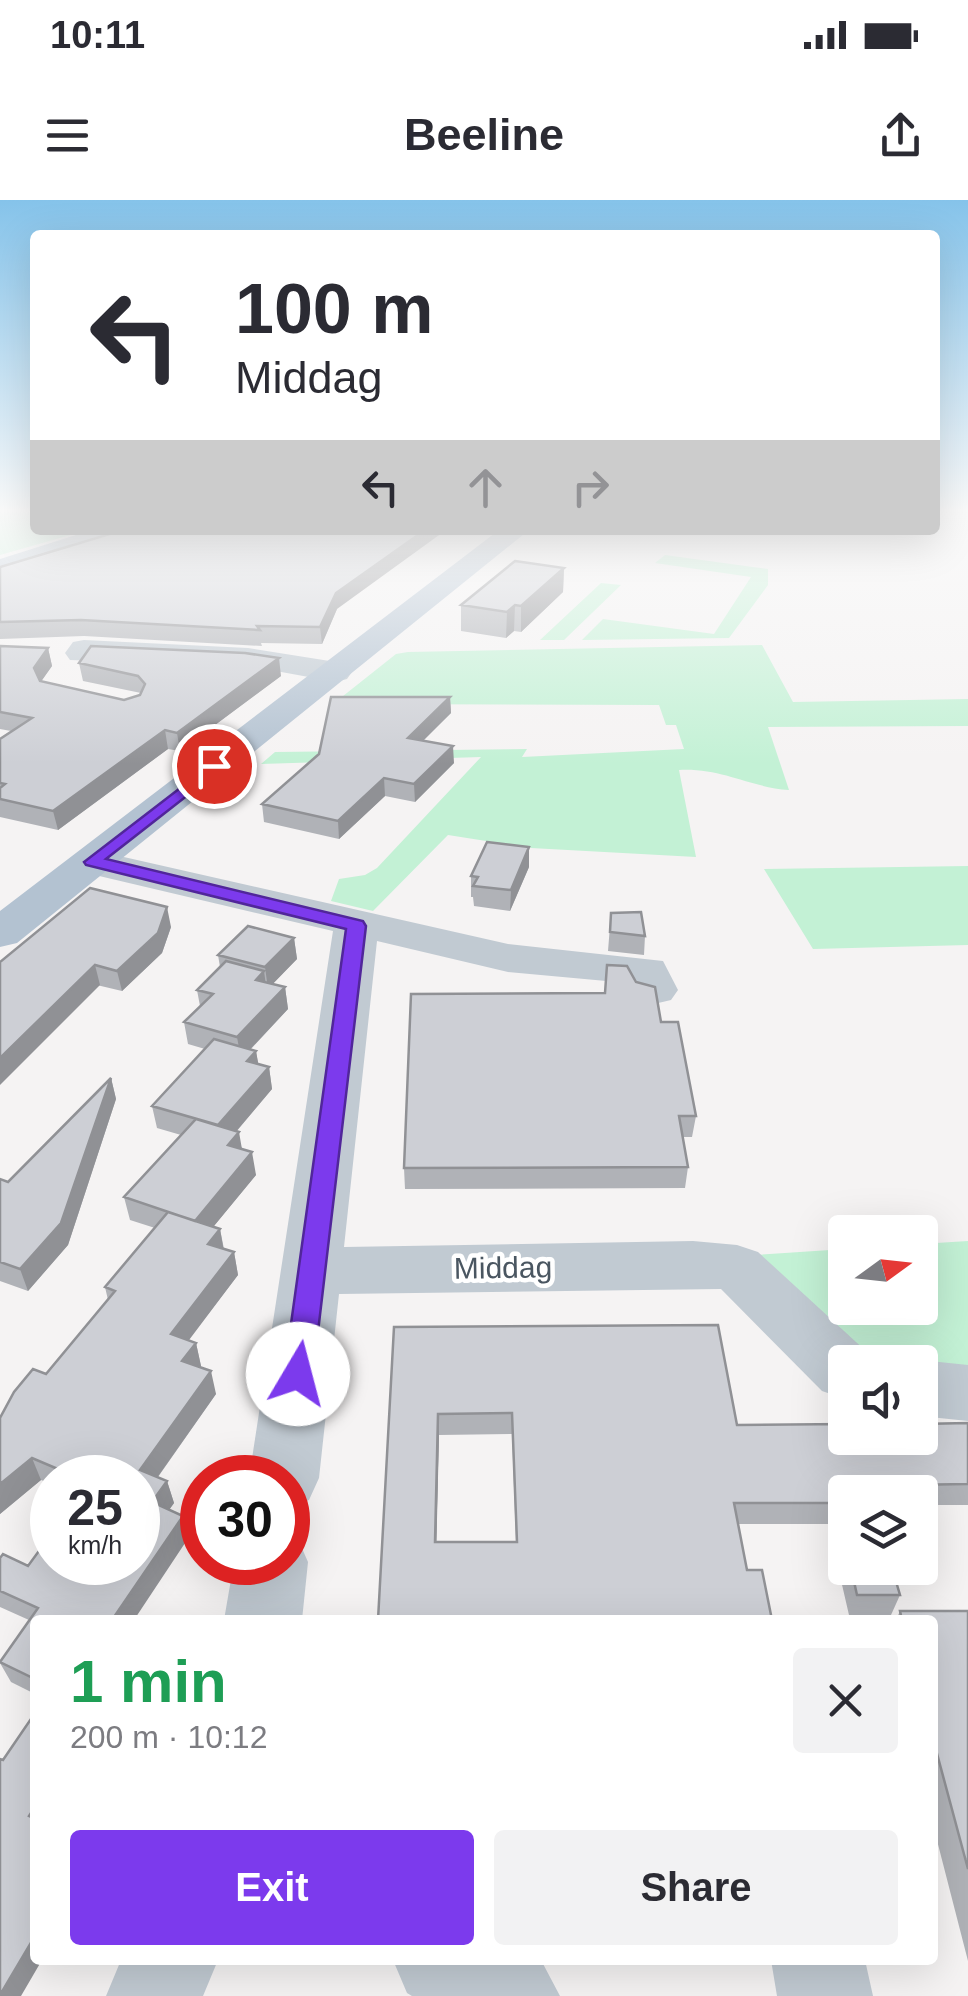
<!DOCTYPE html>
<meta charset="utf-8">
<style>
:root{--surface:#fff;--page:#f2f2f3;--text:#2b2b33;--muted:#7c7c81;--accent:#7c3aed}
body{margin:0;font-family:Arial,sans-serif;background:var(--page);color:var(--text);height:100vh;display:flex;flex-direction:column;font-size:38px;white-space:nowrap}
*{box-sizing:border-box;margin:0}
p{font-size:32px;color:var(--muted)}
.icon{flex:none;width:55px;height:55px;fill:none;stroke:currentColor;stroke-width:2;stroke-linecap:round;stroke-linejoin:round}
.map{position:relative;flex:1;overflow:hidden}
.panel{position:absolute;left:30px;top:1415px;width:908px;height:350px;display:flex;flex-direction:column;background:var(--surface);border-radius:10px;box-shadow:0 10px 40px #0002}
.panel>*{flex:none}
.banner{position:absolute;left:30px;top:30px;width:910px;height:305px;border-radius:10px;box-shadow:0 10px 40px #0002;background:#fff;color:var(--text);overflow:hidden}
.needle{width:65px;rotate:75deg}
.fabs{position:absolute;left:828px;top:1015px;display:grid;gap:20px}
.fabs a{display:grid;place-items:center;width:110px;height:110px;border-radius:10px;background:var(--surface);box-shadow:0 10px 40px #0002;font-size:50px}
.speed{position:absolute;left:30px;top:1255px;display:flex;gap:20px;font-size:50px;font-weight:700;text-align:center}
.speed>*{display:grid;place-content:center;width:130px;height:130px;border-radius:50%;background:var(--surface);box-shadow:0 10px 40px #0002;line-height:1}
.speed small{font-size:25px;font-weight:400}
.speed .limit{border:15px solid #d22;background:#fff;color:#111}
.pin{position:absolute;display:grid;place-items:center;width:85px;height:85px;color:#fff;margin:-42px;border:5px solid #fff;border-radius:50%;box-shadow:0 2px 10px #0007}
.me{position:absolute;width:110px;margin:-55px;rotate:8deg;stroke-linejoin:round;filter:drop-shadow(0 0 8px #0008)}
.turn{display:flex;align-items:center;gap:35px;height:210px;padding:0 40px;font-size:45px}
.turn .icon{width:130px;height:130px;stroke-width:2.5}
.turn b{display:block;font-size:70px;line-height:85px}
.lanes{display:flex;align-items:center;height:95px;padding:0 40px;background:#0003;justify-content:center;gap:50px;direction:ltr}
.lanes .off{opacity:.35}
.round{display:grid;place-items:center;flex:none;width:105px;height:105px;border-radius:10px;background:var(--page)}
.head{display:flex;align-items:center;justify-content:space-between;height:170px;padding:0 40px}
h1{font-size:60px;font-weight:700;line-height:75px;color:#1e9e55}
.button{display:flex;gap:20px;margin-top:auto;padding:20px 40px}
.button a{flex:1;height:115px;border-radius:10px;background:var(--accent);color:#fff;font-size:40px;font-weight:700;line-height:115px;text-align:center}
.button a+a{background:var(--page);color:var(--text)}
.status{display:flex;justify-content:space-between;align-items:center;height:70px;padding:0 50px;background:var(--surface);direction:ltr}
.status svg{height:28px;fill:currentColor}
header{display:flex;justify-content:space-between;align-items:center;height:130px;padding:0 40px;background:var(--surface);font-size:45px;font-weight:700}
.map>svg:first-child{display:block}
</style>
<div class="status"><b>10:11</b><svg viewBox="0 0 49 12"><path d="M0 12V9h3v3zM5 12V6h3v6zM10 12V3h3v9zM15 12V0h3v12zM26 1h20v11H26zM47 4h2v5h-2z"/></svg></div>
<header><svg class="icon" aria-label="menu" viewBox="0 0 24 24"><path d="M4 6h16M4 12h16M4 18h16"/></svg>Beeline<svg class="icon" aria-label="share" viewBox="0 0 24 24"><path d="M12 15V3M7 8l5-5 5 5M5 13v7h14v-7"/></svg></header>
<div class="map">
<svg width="968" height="1796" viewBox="0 0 968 1796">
<rect width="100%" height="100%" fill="#f5f3f3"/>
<path fill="#c3f1d5" d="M 0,313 L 35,313 L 35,330 L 88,330 L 0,355 Z
M 665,355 L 768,369 L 768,385 L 729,438 L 582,440 L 603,419 L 714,434 L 751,377 L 655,363 Z
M 601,383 L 621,385 L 564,440 L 540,440 Z
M 762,445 L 793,502 L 968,499 L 968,526 L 768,527 L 789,590 C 748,587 723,568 679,570 L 696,657 L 531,648 L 448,635 L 373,711 L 331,701 L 339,679 L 365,675 L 377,668 L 481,557 L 261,564 L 275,552 L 527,549 L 522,557 L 684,549 L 676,525 L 666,525 L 659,505 L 333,504 L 396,454 L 408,452 Z
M 968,666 L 968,745 L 813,749 L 764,669 Z
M 968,1041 L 968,1181 L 920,1162 L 880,1162 L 859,1154 L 740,1056 L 845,1049 L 845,1108 L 920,1108 L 920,1044 Z"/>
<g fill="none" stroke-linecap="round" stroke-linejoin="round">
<path fill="#c1cad2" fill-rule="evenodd" d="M 84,440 L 248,448 L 336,462 L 347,465 L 352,472 L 347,479 L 336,482 L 248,466 L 70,460 L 65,453 L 73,442 Z
M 93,650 L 508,744 L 663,761 L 678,790 L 671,800 L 654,804 L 637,800 L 628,783 L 508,772 L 377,741 L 344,1047 L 693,1041 L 737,1045 L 758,1052 L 868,1153 L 873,1162 L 845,1162 L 845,1199 L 822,1191 L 721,1089 L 339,1094 L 319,1278 L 309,1300 L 288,1308 L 288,1278 L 249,1278 L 333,731 L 78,671 L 72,662 L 78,653 Z
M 920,1160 L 968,1165 L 968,1221 L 920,1216 L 920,1162 L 914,1162 Z
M 288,1333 L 297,1337 L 308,1362 L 302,1420 L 224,1420 L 234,1362 L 288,1362 Z
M 121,1760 L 218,1760 L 203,1796 L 106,1796 Z
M 393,1760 L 541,1760 L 560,1796 L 412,1796 L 407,1793 Z
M 771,1760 L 865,1760 L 873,1796 L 777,1796 Z"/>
<path fill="#b3c2d1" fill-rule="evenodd" d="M 92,330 L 132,330 L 128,336 L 0,376 L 0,359 Z
M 499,330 L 529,330 L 17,743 L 0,747 L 0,711 Z"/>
</g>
<path fill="#b0b2b7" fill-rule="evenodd" d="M 0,367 L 337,409 L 322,444 L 261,443 L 262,446 L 84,436 L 0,439 Z
M 564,368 L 563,392 L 521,432 L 514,431 L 506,438 L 461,431 L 461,405 Z
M 0,446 L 48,448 L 52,466 L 41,481 L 124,500 L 140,495 L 141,493 L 83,481 L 79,463 L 281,476 L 180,551 L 168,549 L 58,630 L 0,617 L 0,539 L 11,531 L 0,529 Z
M 450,497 L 451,513 L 423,540 L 454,563 L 415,602 L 385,596 L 339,639 L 264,622 L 262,604 Z
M 529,667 L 510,711 L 474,706 L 473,697 L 471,697 L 471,676 Z
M 611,713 L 645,736 L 644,755 L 608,751 Z
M 171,727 L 162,753 L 122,791 L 0,762 Z
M 294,738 L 297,759 L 272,784 L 285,787 L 288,809 L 251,849 L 256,851 L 258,864 L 269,867 L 272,889 L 236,932 L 242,949 L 256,975 L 213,1027 L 220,1029 L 224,1049 L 234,1052 L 238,1075 L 188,1140 L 196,1143 L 201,1166 L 200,1167 L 216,1194 L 158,1277 L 167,1281 L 174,1303 L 169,1310 L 189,1337 L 35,1420 L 35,1494 L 11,1482 L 0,1463 L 29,1420 L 0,1407 L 0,1358 L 28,1366 L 138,1278 L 52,1278 L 52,1284 L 41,1280 L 0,1314 L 0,1218 L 46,1174 L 108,1100 L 105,1087 L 155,1028 L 130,1020 L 124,997 L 181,935 L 157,928 L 152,906 L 205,849 L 188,844 L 184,822 L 200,806 L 197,790 L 220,767 L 218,755 Z
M 661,822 L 696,916 L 692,937 L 683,937 L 688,967 L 685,988 L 405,989 L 404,968 Z
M 111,878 L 116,899 L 68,1045 L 28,1091 L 0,1081 L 0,979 L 8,982 Z
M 394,1127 L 737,1225 L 968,1223 L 968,1305 L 920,1305 L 920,1292 L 845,1292 L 845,1368 L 892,1368 L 900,1395 L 891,1415 L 849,1415 L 828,1324 L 738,1324 L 378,1420 ZM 512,1234 L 516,1342 L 436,1342 L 439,1235 Z
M 900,1411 L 968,1411 L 968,1761 L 932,1621 L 932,1420 L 896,1420 Z"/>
<path fill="#909195" d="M 425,330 L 446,330 L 337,409 L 322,444 L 320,427 L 336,393 Z
M 564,368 L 563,392 L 521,432 L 521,406 Z
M 515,405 L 514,431 L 506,438 L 507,412 Z
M 48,448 L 52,466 L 38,486 L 34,468 Z
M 279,458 L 281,476 L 180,551 L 177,533 Z
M 450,497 L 451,513 L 409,555 L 408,538 Z
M 165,530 L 168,549 L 58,630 L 53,611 Z
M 453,546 L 454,563 L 415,602 L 414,584 Z
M 384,578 L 385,596 L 339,639 L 338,621 Z
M 529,647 L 529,667 L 510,711 L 511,690 Z
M 167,707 L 171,727 L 162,753 L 122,791 L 117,771 Z
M 294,738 L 297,759 L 268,789 L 265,767 Z
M 95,765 L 100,785 L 0,885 L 0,858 Z
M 264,771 L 267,793 L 256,780 Z
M 285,787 L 288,809 L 241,859 L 237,837 Z
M 256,851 L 260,873 L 247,861 Z
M 269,867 L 272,889 L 222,948 L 218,925 Z
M 111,878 L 116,899 L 68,1045 L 28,1091 L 20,1069 Z
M 239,932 L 243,955 L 228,945 Z
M 252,952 L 256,975 L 200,1043 L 195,1021 Z
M 220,1029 L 224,1052 L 208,1044 Z
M 234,1052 L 238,1075 L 177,1156 L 171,1134 Z
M 196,1143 L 201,1166 L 188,1183 L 182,1161 Z
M 211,1171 L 216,1194 L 147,1292 L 140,1270 Z
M 438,1214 L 439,1235 L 436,1362 L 435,1342 Z
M 32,1258 L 41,1280 L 0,1314 L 0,1284 Z
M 167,1281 L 174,1303 L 159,1324 L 152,1302 Z
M 183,1316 L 189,1337 L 134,1420 L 112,1420 Z
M 35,1736 L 35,1760 L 42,1760 L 21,1796 L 0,1796 Z"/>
<path fill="#cdcfd5" stroke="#909195" stroke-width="2.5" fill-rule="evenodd" d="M 123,330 L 425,330 L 336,393 L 320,427 L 257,426 L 260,430 L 81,420 L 0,422 L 0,367 Z
M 515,361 L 564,368 L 521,406 L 515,405 L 507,412 L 461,405 Z
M 0,446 L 48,448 L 34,468 L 40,481 L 124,500 L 140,495 L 145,484 L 138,476 L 79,463 L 91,446 L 245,453 L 279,458 L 177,533 L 165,530 L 53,611 L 0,599 L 0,588 L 5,584 L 0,583 L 0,539 L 32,518 L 0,512 Z
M 331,497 L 450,497 L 408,538 L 453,546 L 414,584 L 384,578 L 338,621 L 262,604 L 319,554 Z
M 487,642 L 529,647 L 511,690 L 473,686 L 478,677 L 471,676 Z
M 90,688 L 167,707 L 158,733 L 117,771 L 95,765 L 0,858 L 0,762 Z
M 641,712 L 645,736 L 610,732 L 611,713 Z
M 248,726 L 294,738 L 265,767 L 218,755 Z
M 226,761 L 264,771 L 256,780 L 285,787 L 237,837 L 184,822 L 213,794 L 197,790 Z
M 607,765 L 627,766 L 636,782 L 655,787 L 661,822 L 678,822 L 696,916 L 679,916 L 688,967 L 404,968 L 411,794 L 605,793 Z
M 214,839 L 256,851 L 247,861 L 269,867 L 218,925 L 152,906 Z
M 111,878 L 61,1023 L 20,1069 L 0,1062 L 0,979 L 8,982 Z
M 196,919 L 239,932 L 228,945 L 252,952 L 195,1021 L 124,997 Z
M 168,1012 L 220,1029 L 208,1044 L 234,1052 L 171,1134 L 196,1143 L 182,1161 L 211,1171 L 140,1270 L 167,1281 L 152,1302 L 183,1316 L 112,1420 L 35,1420 L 35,1479 L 0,1462 L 38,1408 L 0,1391 L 0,1358 L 3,1354 L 28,1366 L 52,1333 L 52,1362 L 138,1362 L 138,1278 L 79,1278 L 32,1258 L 0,1284 L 0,1218 L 14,1192 L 33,1169 L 46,1174 L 115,1091 L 105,1087 Z
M 718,1125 L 737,1225 L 845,1224 L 845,1238 L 920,1238 L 920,1224 L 968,1223 L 968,1284 L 906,1285 L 909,1292 L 845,1292 L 845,1345 L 835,1303 L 734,1303 L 747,1370 L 762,1370 L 772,1420 L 378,1420 L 394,1127 ZM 512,1213 L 517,1342 L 435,1342 L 438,1214 Z
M 851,1368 L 892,1368 L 900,1395 L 857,1395 Z
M 900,1411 L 968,1411 L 968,1669 L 932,1535 L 932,1420 L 902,1420 Z
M 35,1513 L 35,1607 L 29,1616 L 35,1619 L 35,1736 L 0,1795 L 0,1559 L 3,1560 Z"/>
<linearGradient id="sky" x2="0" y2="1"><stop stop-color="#85c3ea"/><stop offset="0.55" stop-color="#fafafa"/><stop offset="1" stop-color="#fafafa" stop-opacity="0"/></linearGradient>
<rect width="968" height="564" fill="url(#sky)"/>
<path fill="#7c3aed" stroke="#51269a" stroke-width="2.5" d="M 214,562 L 220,563 L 220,570 L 106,659 L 363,721 L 366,726 L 313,1174 L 308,1183 L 298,1186 L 288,1183 L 284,1174 L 346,729 L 86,665 L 84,662 Z"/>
<g text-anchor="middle" stroke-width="9" stroke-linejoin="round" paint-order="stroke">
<g font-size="30" fill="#4a5661" stroke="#fff">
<text transform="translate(503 1068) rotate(-1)" y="10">Middag</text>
</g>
</g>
</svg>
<div class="fabs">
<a><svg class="needle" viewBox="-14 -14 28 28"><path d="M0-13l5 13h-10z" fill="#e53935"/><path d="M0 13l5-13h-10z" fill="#7c7c81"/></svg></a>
<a><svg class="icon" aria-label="sound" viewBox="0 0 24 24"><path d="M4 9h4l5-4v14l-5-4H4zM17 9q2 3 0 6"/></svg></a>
<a><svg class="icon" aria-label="layers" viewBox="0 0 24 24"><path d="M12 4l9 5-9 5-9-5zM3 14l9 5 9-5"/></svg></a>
</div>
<div class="speed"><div>25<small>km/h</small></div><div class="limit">30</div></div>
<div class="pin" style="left:214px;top:566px;background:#d93025"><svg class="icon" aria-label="arrive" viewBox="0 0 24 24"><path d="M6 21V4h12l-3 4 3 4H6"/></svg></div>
<svg class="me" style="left:298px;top:1174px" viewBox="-20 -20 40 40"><circle r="19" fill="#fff"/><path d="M0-13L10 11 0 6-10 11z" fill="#7c3aed"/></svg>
<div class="banner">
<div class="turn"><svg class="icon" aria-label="left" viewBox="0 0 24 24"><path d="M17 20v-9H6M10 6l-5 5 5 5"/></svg><div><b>100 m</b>Middag</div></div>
<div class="lanes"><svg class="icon" aria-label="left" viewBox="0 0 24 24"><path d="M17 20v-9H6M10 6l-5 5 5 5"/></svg><svg class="icon off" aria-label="ahead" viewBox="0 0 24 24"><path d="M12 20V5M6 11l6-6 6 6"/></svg><svg class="icon off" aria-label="right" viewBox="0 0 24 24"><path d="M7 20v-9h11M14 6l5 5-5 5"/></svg></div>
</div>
<section class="panel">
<div class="head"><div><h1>1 min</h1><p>200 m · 10:12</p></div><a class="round"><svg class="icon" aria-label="close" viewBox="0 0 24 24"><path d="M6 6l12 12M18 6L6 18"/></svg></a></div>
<div class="button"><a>Exit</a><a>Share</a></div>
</section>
</div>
